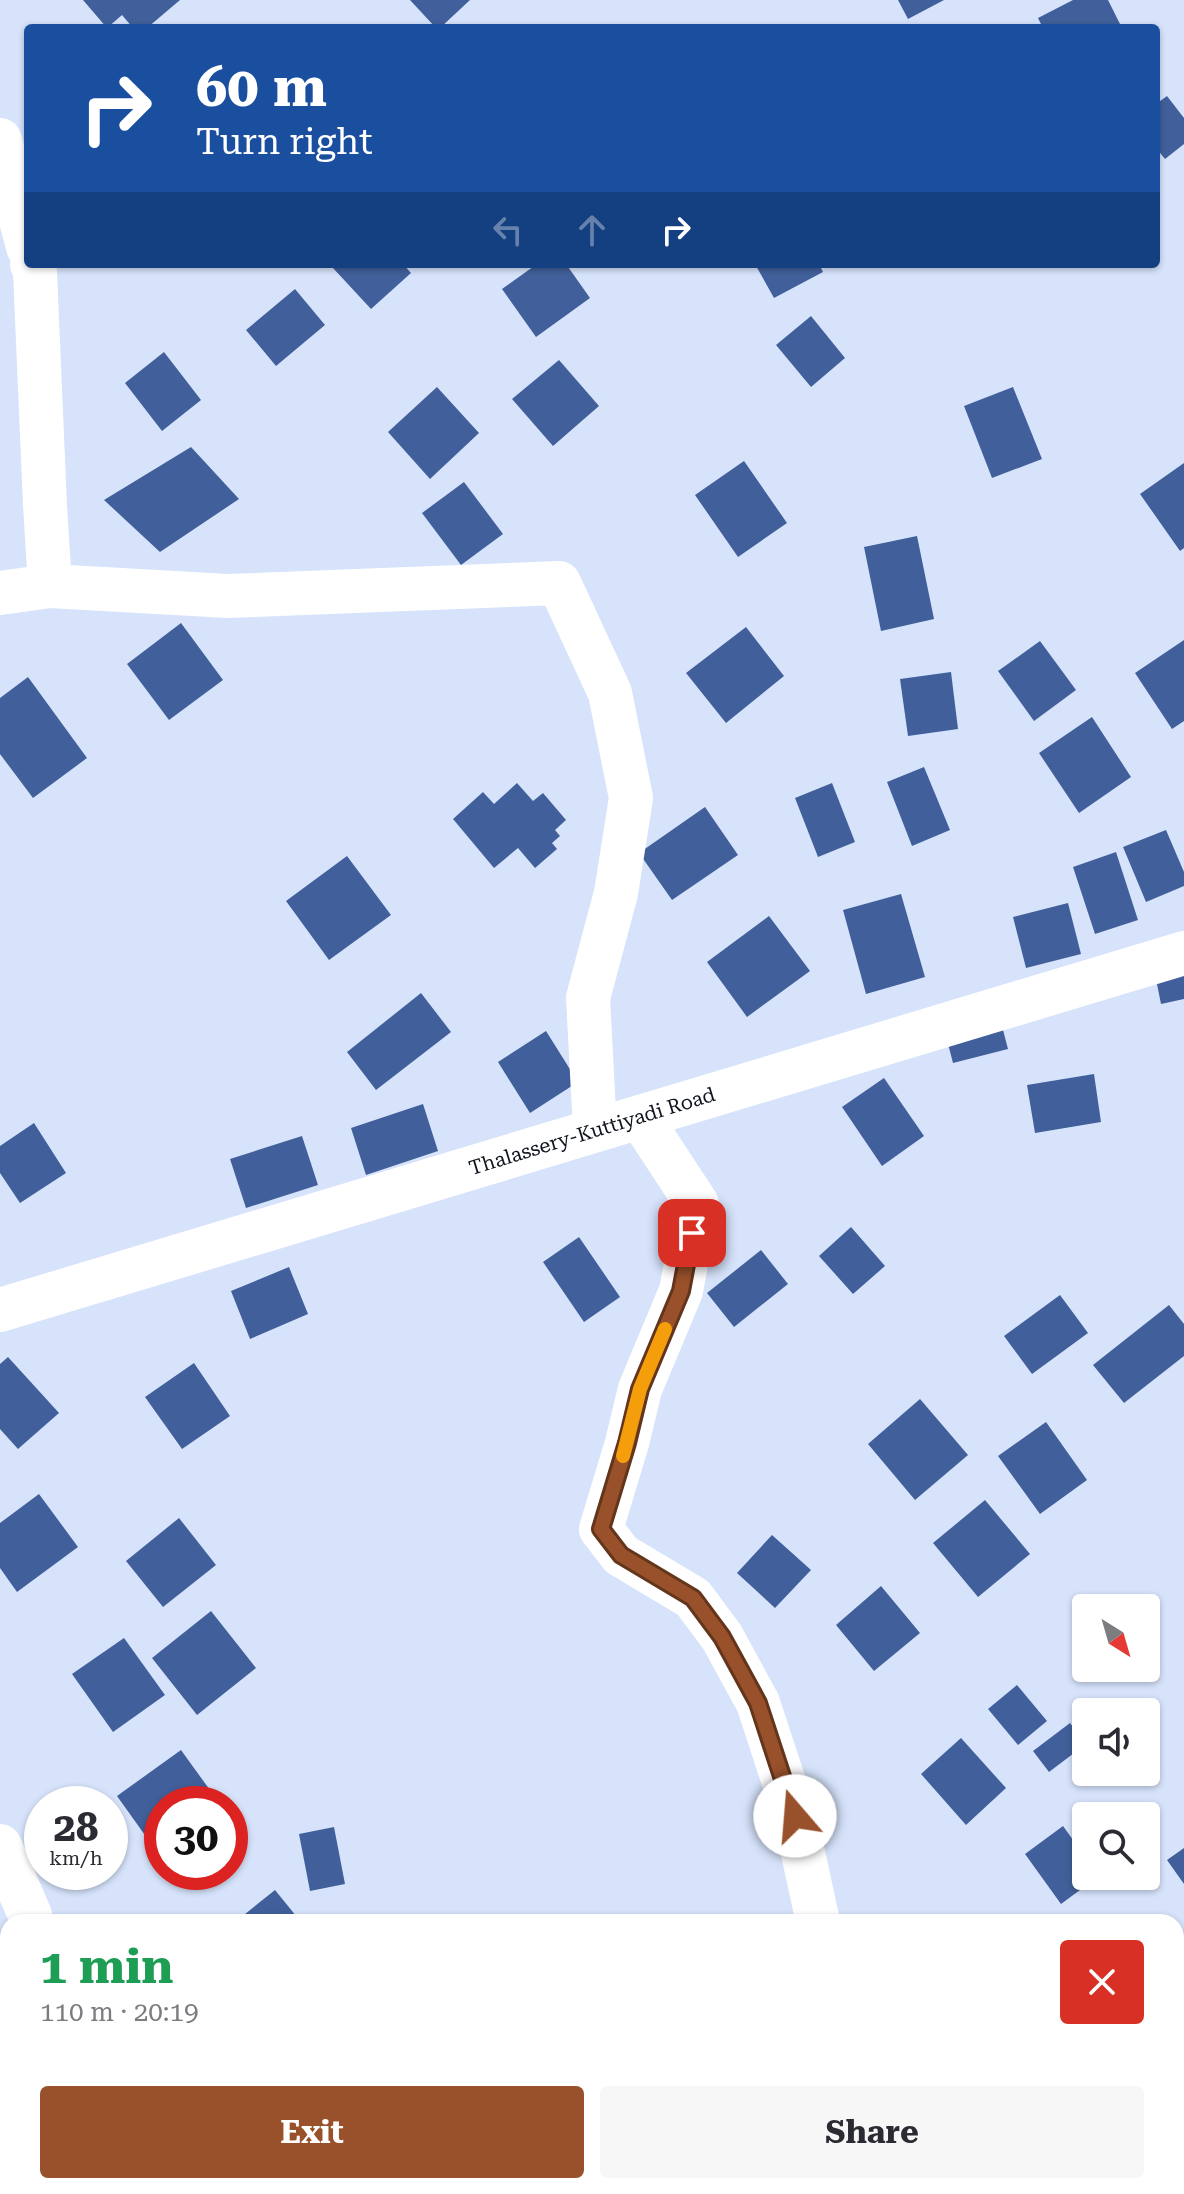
<!DOCTYPE html>
<meta charset="utf-8">
<style>
:root{--surface:#fff;--page:#f7f7f7;--text:#2b2b33;--muted:#7c7c81;--accent:#98512a}
body{margin:0;font-family:"Roboto Serif",serif;background:var(--page);color:var(--text);height:100vh;display:flex;flex-direction:column;font-size:30px;white-space:nowrap}
*{box-sizing:border-box;margin:0}
p{font-size:26px;color:var(--muted)}
.icon{flex:none;width:44px;height:44px;fill:none;stroke:currentColor;stroke-width:2;stroke-linecap:round;stroke-linejoin:round}
.map{position:relative;flex:1;overflow:hidden}
.side{position:absolute;left:0px;top:1914px;width:1184px;height:280px;display:flex;flex-direction:column;background:var(--surface);border-radius:24px 24px 0 0;box-shadow:0 2px 6px #0004}
.side>*{flex:none}
.top-card{position:absolute;left:24px;top:24px;width:1136px;height:244px;border-radius:8px;box-shadow:0 2px 6px #0004;background:#1a4fa0;color:#fff;overflow:hidden}
.needle{width:52px;rotate:143deg}
.buttons{position:absolute;left:1072px;top:1594px;display:grid;gap:16px}
.buttons a{display:grid;place-items:center;width:88px;height:88px;border-radius:8px;background:var(--surface);box-shadow:0 2px 6px #0004;font-size:40px}
.speed{position:absolute;left:24px;top:1786px;display:flex;gap:16px;font-size:40px;font-weight:700;text-align:center}
.speed>*{display:grid;place-content:center;width:104px;height:104px;border-radius:50%;background:var(--surface);box-shadow:0 2px 6px #0004;line-height:1}
.speed small{font-size:20px;font-weight:400}
.speed .limit{border:12px solid #d22;background:#fff;color:#111}
.pin{position:absolute;display:grid;place-items:center;width:68px;height:68px;color:#fff;margin:-34px;border-radius:16px;box-shadow:0 4px 12px #0006}
.me{position:absolute;width:88px;margin:-44px;rotate:342deg;stroke-linejoin:round;filter:drop-shadow(0 0 6px #0008)}
.turn{display:flex;align-items:center;gap:28px;height:168px;padding:0 40px;font-size:36px}
.turn .icon{width:104px;height:104px;stroke-width:2.5}
.turn b{display:block;font-size:56px;line-height:68px}
.lanes{display:flex;align-items:center;height:76px;padding:0 40px;background:#0003;justify-content:center;gap:40px;direction:ltr}
.lanes .off{opacity:.35}
.round{display:grid;place-items:center;flex:none;width:84px;height:84px;border-radius:8px;background:var(--page)}
.summary{display:flex;align-items:center;justify-content:space-between;height:136px;padding:0 40px}
h1{font-size:48px;font-weight:700;line-height:60px;color:#1e9e55}
.action{display:flex;gap:16px;margin-top:auto;padding:16px 40px}
.action a{flex:1;height:92px;border-radius:8px;background:var(--accent);color:#fff;font-size:32px;font-weight:700;line-height:92px;text-align:center}
.action a+a{background:var(--page);color:var(--text)}
.map>svg:first-child{display:block}
</style>
<div class="map">
<svg width="1184" height="2194" viewBox="0 0 1184 2194">
<rect width="100%" height="100%" fill="#d6e3fb"/>
<path fill="#41609b" d="M 83,0 L 180,0 L 147,28 L 133,28 L 122,15 L 107,28 Z
M 410,0 L 470,0 L 440,28 L 436,28 Z
M 898,0 L 944,0 L 908,19 Z
M 1073,0 L 1108,0 L 1122,28 L 1043,28 L 1038,18 Z
M 1167,96 L 1184,118 L 1184,144 L 1165,159 L 1156,148 L 1156,104 Z
M 337,264 L 403,264 L 411,273 L 371,309 L 333,268 Z
M 537,264 L 566,264 L 590,298 L 536,337 L 502,289 Z
M 755,264 L 819,264 L 823,272 L 774,298 Z
M 295,289 L 325,325 L 276,366 L 246,330 Z
M 811,316 L 845,358 L 811,387 L 776,345 Z
M 164,352 L 201,400 L 162,431 L 125,383 Z
M 559,360 L 599,406 L 553,446 L 512,399 Z
M 437,387 L 479,433 L 430,479 L 388,432 Z
M 1013,387 L 1042,459 L 992,478 L 964,406 Z
M 191,447 L 239,499 L 160,552 L 104,500 Z
M 744,461 L 787,523 L 738,557 L 695,495 Z
M 1184,463 L 1184,548 L 1180,551 L 1140,494 Z
M 464,482 L 503,534 L 461,565 L 422,513 Z
M 917,536 L 934,619 L 881,631 L 864,547 Z
M 181,623 L 223,680 L 169,720 L 127,664 Z
M 746,627 L 784,676 L 726,723 L 686,673 Z
M 1184,640 L 1184,721 L 1172,729 L 1135,673 Z
M 1040,641 L 1076,690 L 1034,721 L 998,671 Z
M 951,672 L 958,729 L 908,736 L 900,679 Z
M 28,677 L 87,758 L 33,798 L 0,754 L 0,698 Z
M 1092,717 L 1131,777 L 1079,813 L 1039,753 Z
M 924,767 L 950,830 L 912,846 L 887,782 Z
M 517,783 L 533,801 L 543,793 L 566,820 L 555,830 L 560,836 L 552,843 L 557,849 L 535,868 L 518,848 L 494,868 L 453,819 L 483,792 L 494,804 Z
M 832,783 L 855,842 L 818,857 L 795,798 Z
M 705,807 L 738,855 L 672,900 L 639,853 Z
M 1166,830 L 1184,872 L 1184,886 L 1146,902 L 1123,847 Z
M 1116,852 L 1138,920 L 1095,934 L 1073,867 Z
M 347,856 L 391,915 L 329,960 L 286,901 Z
M 901,894 L 925,977 L 866,994 L 843,910 Z
M 1068,903 L 1081,954 L 1026,968 L 1013,917 Z
M 769,916 L 810,971 L 747,1017 L 707,962 Z
M 1184,973 L 1184,999 L 1161,1004 L 1156,979 Z
M 421,993 L 451,1032 L 376,1090 L 347,1052 Z
M 1002,1026 L 1008,1049 L 953,1063 L 947,1040 Z
M 546,1031 L 578,1082 L 530,1113 L 498,1062 Z
M 1094,1074 L 1101,1122 L 1035,1133 L 1027,1085 Z
M 884,1078 L 924,1136 L 882,1166 L 842,1107 Z
M 423,1104 L 438,1151 L 366,1175 L 351,1128 Z
M 34,1123 L 66,1173 L 20,1203 L 0,1173 L 0,1146 Z
M 302,1136 L 318,1185 L 246,1208 L 230,1159 Z
M 851,1227 L 885,1266 L 853,1294 L 819,1256 Z
M 579,1237 L 620,1297 L 584,1322 L 543,1262 Z
M 761,1250 L 788,1284 L 734,1327 L 707,1293 Z
M 289,1267 L 308,1314 L 250,1339 L 231,1291 Z
M 1060,1295 L 1088,1333 L 1032,1374 L 1004,1336 Z
M 1169,1305 L 1184,1324 L 1184,1356 L 1124,1403 L 1093,1365 Z
M 8,1357 L 59,1413 L 18,1449 L 0,1429 L 0,1364 Z
M 194,1363 L 230,1416 L 182,1449 L 145,1397 Z
M 920,1399 L 968,1455 L 915,1500 L 868,1444 Z
M 1046,1422 L 1087,1480 L 1040,1514 L 998,1456 Z
M 39,1494 L 78,1547 L 17,1592 L 0,1568 L 0,1523 Z
M 985,1500 L 1030,1554 L 978,1597 L 933,1543 Z
M 179,1518 L 216,1565 L 163,1607 L 126,1561 Z
M 772,1535 L 811,1570 L 775,1608 L 737,1573 Z
M 881,1586 L 920,1633 L 874,1671 L 836,1625 Z
M 211,1611 L 256,1668 L 197,1715 L 152,1658 Z
M 124,1638 L 165,1695 L 113,1732 L 72,1674 Z
M 1017,1685 L 1047,1721 L 1018,1745 L 988,1709 Z
M 1070,1723 L 1086,1744 L 1049,1772 L 1033,1751 Z
M 961,1738 L 1006,1788 L 966,1825 L 921,1774 Z
M 181,1750 L 220,1804 L 162,1804 L 162,1859 L 117,1796 Z
M 1063,1826 L 1086,1858 L 1086,1876 L 1099,1876 L 1061,1904 L 1025,1854 Z
M 334,1827 L 345,1884 L 310,1891 L 299,1834 Z
M 1184,1848 L 1184,1884 L 1167,1860 Z
M 275,1890 L 301,1922 L 235,1922 Z
M 713,2186 L 750,2186 L 756,2194 L 702,2194 Z
M 949,2186 L 975,2186 L 982,2194 L 940,2194 Z"/>
<g fill="none" stroke-linecap="round" stroke-linejoin="round">
<path stroke="#fff" stroke-width="44" d="M 0,140 L 28,247
M 50,586 L 228,596 L 559,583 L 610,693 L 631,798 L 616,893 L 588,998 L 595,1130
M 0,593 L 50,586 L 45,505 L 35,272 L 32,264
M 640,1117 L 697,1204 L 681,1291 L 640,1389 L 627,1443 L 601,1529 L 621,1555 L 693,1598 L 722,1637 L 758,1703 L 795,1816 L 818,1922
M 0,1846 L 30,1915 L 30,1922
M 856,2186 L 857,2194
M 27,2194 L 27,2186"/>
<path stroke="#fff" stroke-width="44" d="M 0,1310 L 1184,953"/>
</g>
<g fill="none" stroke-linecap="round" stroke-linejoin="round">
<g stroke="#63351b" stroke-width="20">
<path id="route" d="M 692,1233 L 681,1291 L 640,1389 L 627,1443 L 601,1529 L 621,1555 L 693,1598 L 722,1637 L 758,1703 L 795,1816"/>
</g>
<use href="#route" stroke="#98512a" stroke-width="14"/>
<path stroke="#f59e0b" stroke-width="14" d="M 623,1456 L 640,1389 L 665,1329"/>
</g>
<g text-anchor="middle" stroke-width="8" stroke-linejoin="round" paint-order="stroke">
<g font-size="20" fill="#0f141e" stroke="#fff">
<text transform="translate(592 1131) rotate(-17)" y="7">Thalassery-Kuttiyadi Road</text>
</g>
</g>
</svg>
<div class="buttons">
<a><svg class="needle" viewBox="-14 -14 28 28"><path d="M0-13l5 13h-10z" fill="#e53935"/><path d="M0 13l5-13h-10z" fill="#7c7c81"/></svg></a>
<a><svg class="icon" aria-label="sound" viewBox="0 0 24 24"><path d="M4 9h4l5-4v14l-5-4H4zM17 9q2 3 0 6"/></svg></a>
<a><svg class="icon" aria-label="search" viewBox="0 0 24 24"><circle cx="10" cy="10" r="6"/><path d="M15 15l6 6"/></svg></a>
</div>
<div class="speed"><div>28<small>km/h</small></div><div class="limit">30</div></div>
<div class="pin" style="left:692px;top:1233px;background:#d93025"><svg class="icon" aria-label="arrive" viewBox="0 0 24 24"><path d="M6 21V4h12l-3 4 3 4H6"/></svg></div>
<svg class="me" style="left:795px;top:1816px" viewBox="-20 -20 40 40"><circle r="19" fill="#fff"/><path d="M0-13L10 11 0 6-10 11z" fill="#98512a"/></svg>
<div class="top-card">
<div class="turn"><svg class="icon" aria-label="right" viewBox="0 0 24 24"><path d="M7 20v-9h11M14 6l5 5-5 5"/></svg><div><b>60 m</b>Turn right</div></div>
<div class="lanes"><svg class="icon off" aria-label="left" viewBox="0 0 24 24"><path d="M17 20v-9H6M10 6l-5 5 5 5"/></svg><svg class="icon off" aria-label="ahead" viewBox="0 0 24 24"><path d="M12 20V5M6 11l6-6 6 6"/></svg><svg class="icon" aria-label="right" viewBox="0 0 24 24"><path d="M7 20v-9h11M14 6l5 5-5 5"/></svg></div>
</div>
<section class="side">
<div class="summary"><div><h1>1 min</h1><p>110 m · 20:19</p></div><a class="round" style="background:#d93025;color:#fff"><svg class="icon" aria-label="close" viewBox="0 0 24 24"><path d="M6 6l12 12M18 6L6 18"/></svg></a></div>
<div class="action"><a>Exit</a><a>Share</a></div>
</section>
</div>
